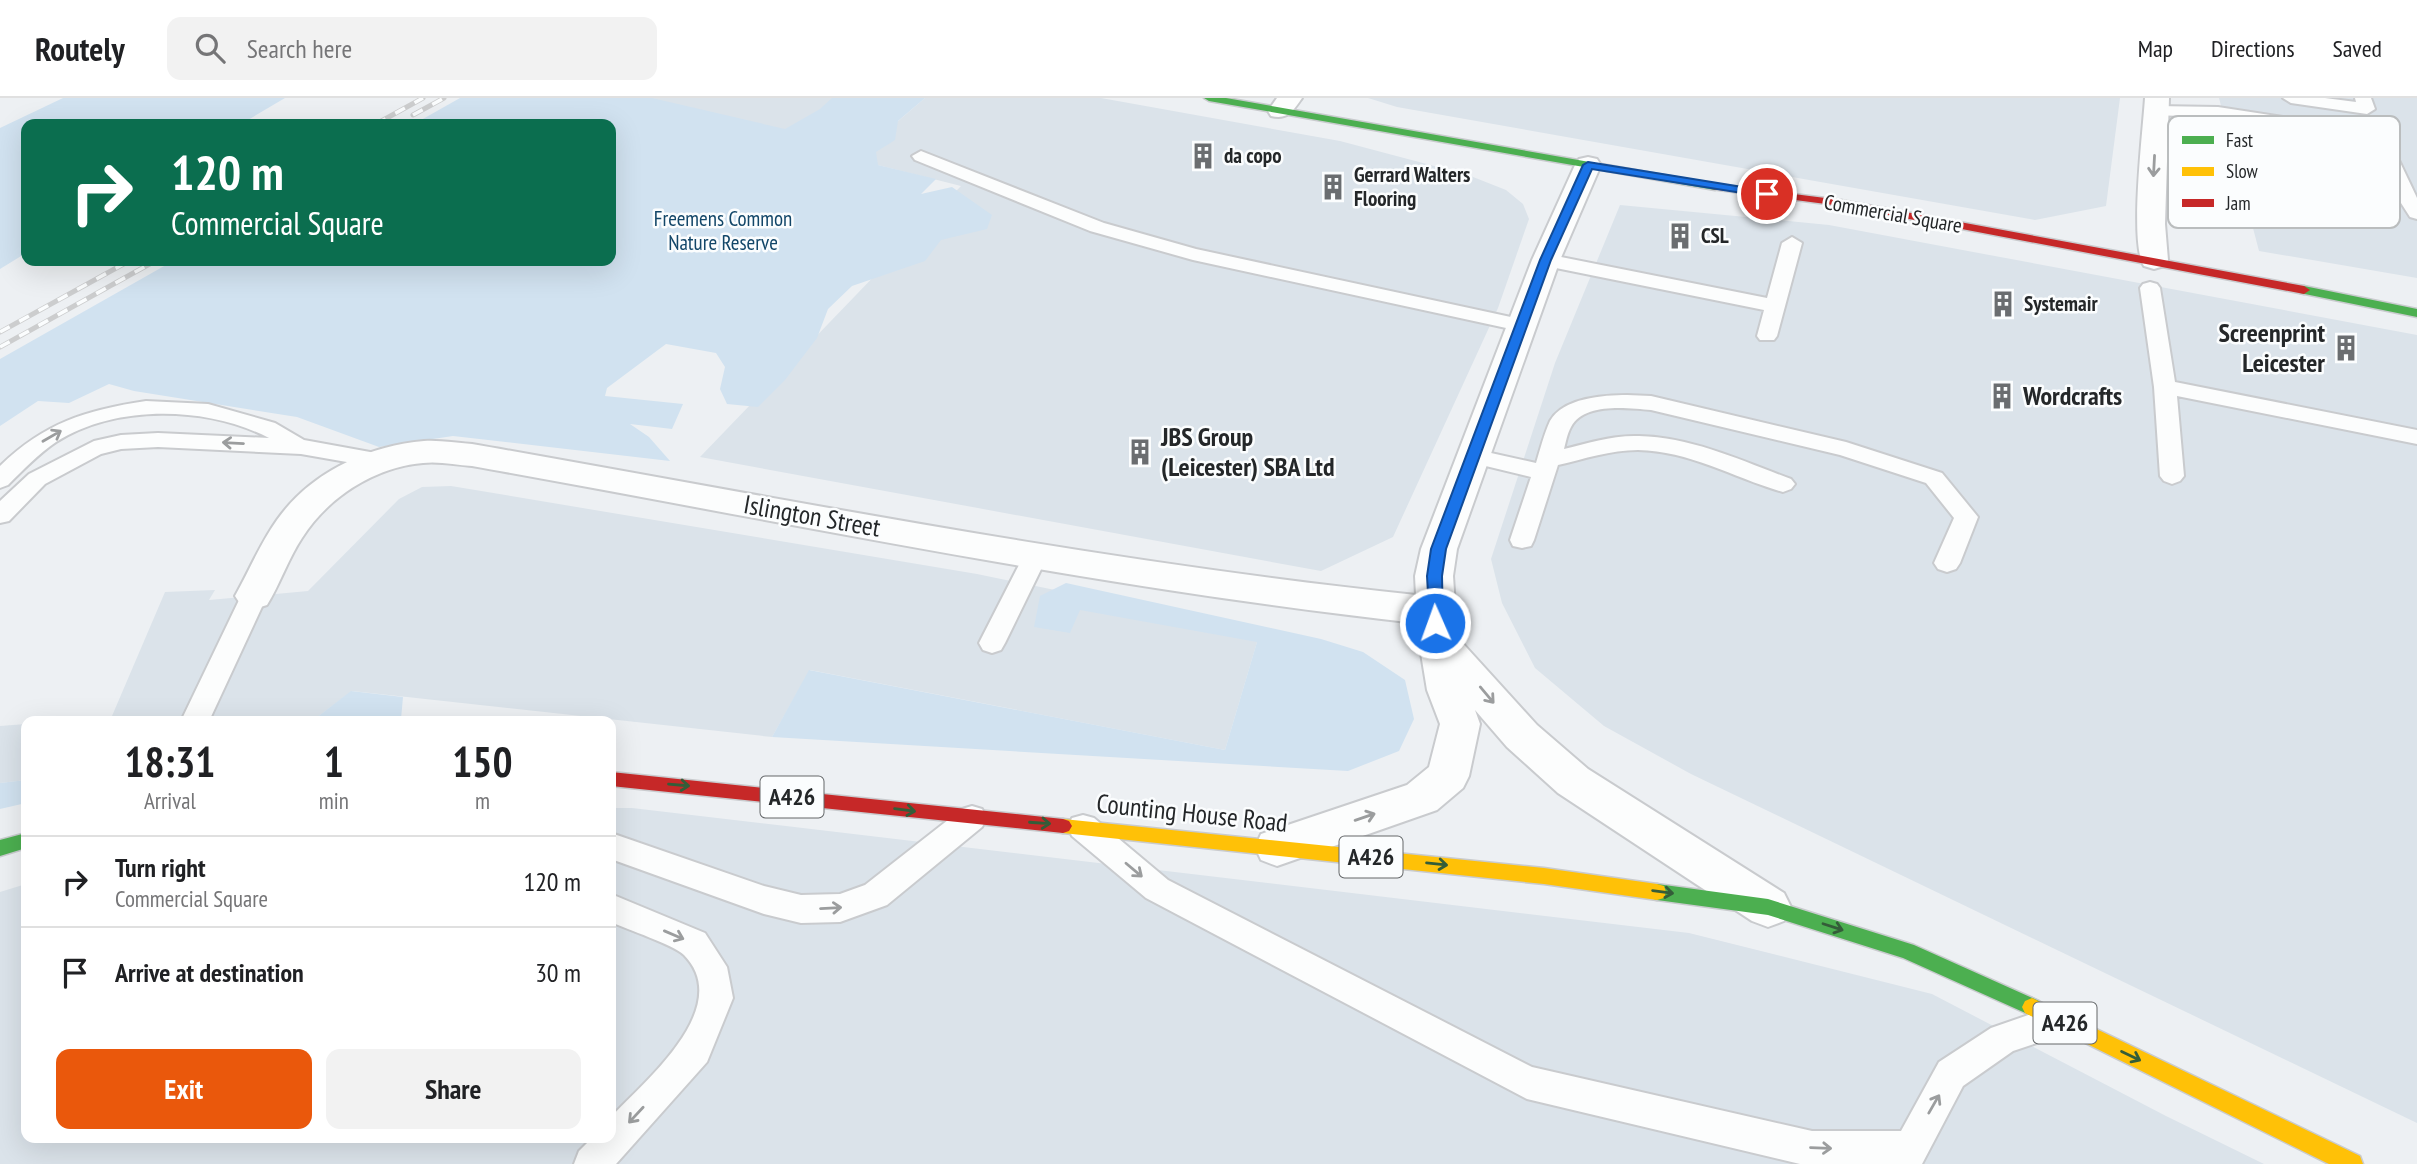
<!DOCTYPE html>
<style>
:root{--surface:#fff;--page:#f2f2f2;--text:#202124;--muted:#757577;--line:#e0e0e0;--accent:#ea580c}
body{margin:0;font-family:"PT Sans Narrow",sans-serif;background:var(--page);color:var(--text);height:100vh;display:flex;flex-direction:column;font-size:26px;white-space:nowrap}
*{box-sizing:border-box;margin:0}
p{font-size:23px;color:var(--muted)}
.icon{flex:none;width:38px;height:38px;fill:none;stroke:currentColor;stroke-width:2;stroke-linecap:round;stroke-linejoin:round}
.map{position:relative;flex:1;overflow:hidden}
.details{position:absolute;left:21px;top:618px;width:595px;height:427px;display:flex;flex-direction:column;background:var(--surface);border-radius:14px;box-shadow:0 7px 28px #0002}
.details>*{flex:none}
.top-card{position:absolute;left:21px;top:21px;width:595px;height:147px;border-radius:14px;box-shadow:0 7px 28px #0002;background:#0b6e4f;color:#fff;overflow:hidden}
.pin{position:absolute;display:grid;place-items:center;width:60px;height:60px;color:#fff;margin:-30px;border:4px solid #fff;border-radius:50%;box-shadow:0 2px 7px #0007}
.me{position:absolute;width:77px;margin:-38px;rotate:358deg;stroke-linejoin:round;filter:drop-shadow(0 0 5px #0008)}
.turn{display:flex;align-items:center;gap:24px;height:147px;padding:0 35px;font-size:32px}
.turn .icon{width:91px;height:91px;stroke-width:2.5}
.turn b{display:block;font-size:49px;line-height:60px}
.eta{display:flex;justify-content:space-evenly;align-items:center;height:119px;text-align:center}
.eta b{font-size:42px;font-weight:600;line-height:49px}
.action{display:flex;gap:14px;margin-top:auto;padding:14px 35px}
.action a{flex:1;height:80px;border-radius:14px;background:var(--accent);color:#fff;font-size:28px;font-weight:600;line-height:80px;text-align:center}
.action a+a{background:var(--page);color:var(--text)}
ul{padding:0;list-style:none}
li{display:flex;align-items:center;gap:21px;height:91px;padding:0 35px;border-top:2px solid var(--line)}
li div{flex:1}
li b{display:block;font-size:26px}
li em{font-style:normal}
header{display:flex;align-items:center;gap:42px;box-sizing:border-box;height:98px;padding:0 35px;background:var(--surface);border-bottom:2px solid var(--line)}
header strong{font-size:33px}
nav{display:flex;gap:38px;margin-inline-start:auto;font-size:24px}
.search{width:490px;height:63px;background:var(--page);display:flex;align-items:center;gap:18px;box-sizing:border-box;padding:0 24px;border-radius:14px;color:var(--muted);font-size:26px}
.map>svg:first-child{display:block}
</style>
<header>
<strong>Routely</strong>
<div class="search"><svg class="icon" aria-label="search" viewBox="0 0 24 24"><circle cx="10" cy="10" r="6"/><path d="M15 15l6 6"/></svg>Search here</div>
<nav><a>Map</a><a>Directions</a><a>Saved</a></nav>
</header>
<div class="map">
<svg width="2417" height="1066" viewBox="0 0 2417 1066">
<rect width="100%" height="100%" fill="#edf0f3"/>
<path fill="#dbe3ea" d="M 640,0 L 843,0 L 797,36 Z
M 925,0 L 1101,0 L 1340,43 L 1468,77 L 1506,92 L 1523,106 L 1529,121 L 1498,210 L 1393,439 L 1321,473 L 700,359 L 961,88 L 854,61 Z
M 1368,0 L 2120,0 L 2106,108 L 2035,122 L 1397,9 Z
M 2219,0 L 2417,0 L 2417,180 L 2259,153 Z
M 1620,107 L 1829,127 L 2417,237 L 2417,1025 L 1691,676 L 1604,628 L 1535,570 L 1502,505 L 1491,461 L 1555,265 Z
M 451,388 L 977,476 L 1260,534 L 1225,652 L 810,572 L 772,639 L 352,593 L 312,623 L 59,623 L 112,618 L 165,494 L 215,492 L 209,502 L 308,493 L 399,401 L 422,389 Z
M 26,626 L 26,682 L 0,685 L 0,628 Z
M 611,710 L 632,710 L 786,728 L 1689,835 L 1932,896 L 2166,1018 L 2264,1066 L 0,1066 L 0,794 L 26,786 L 26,1040 L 611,1040 Z"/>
<path fill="#d1e2f0" d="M 63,0 L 285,0 L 241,26 L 26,26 L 26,155 L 0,171 L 0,30 Z
M 460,0 L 652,0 L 785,31 L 820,11 L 832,0 L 925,0 L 898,23 L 895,42 L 876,54 L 878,67 L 936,81 L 921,96 L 952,89 L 992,117 L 987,131 L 941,142 L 925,163 L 852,188 L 828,211 L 817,240 L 785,282 L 758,309 L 727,306 L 720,291 L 725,269 L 716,255 L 666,246 L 607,290 L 605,298 L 683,306 L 672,331 L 630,326 L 649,339 L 670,363 L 453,338 L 379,349 L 297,319 L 134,293 L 109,286 L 69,305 L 38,303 L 0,328 L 0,261 L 173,163 L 611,163 L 611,26 L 414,26 Z
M 1066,485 L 1321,541 L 1363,554 L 1405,582 L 1414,621 L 1399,653 L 1348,673 L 772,639 L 809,572 L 1225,652 L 1257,544 L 1080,512 L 1070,535 L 1034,529 L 1040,498 Z
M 351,593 L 403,599 L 401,621 L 312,623 Z
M 26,682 L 26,705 L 0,711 L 0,685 Z"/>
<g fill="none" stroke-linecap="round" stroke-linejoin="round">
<g stroke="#c9cbce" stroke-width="4">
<path id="lane" d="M 2283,0 L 2325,0 L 2356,4 L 2355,0 L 2371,0 L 2375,11 L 2367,16 L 2291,5 Z
M 2156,8 L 2218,9 L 2386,35 L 2417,100 L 2417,121 L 2410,119 L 2401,105 L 2373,43 L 2218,19 L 2150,17 L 2148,13 Z
M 921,53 L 1104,125 L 1196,151 L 1520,221 L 1527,223 L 1530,227 L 1527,231 L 1520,233 L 1193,162 L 1090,133 L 915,62 L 912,58 Z
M 1792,139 L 1802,145 L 1777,238 L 1774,242 L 1760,242 L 1757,238 L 1764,212 L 1546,168 L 1536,162 L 1546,156 L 1767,200 L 1782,145 Z
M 2150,184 L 2157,186 L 2160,190 L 2175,284 L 2417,332 L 2417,346 L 2177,298 L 2184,378 L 2180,383 L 2172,386 L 2164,383 L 2160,378 L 2154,289 L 2140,190 L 2143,186 Z
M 1627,297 L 1651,298 L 1846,344 L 1942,375 L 1978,419 L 1960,465 L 1956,471 L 1947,474 L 1938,471 L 1934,465 L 1954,420 L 1926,385 L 1840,357 L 1651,312 C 1628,310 1584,304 1571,329 C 1567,336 1566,344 1564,351 C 1588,345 1613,337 1639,338 C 1692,339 1742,363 1791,381 L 1795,386 L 1791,391 L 1783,394 C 1734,380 1690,353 1638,352 C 1611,352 1584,361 1558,367 L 1534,442 L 1531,448 L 1522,450 L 1513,448 L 1510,442 L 1531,379 L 1465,363 L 1461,358 L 1465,353 L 1473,351 L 1536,365 C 1540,352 1544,336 1550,323 C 1563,300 1603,297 1627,297 Z
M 146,303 L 208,306 L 275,325 L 304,342 L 381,356 L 389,358 L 393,363 L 389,368 L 381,370 L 301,356 L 158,349 L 121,351 L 101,356 L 45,386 L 9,423 L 0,425 L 0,403 L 29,376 L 94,343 L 121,337 L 158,335 L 269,340 C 207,308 116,306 56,344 C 38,356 23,372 8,387 L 0,390 L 0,368 C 44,325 86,312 146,303 Z
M 1036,448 L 1045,451 L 1048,457 L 1005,545 L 1001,552 L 992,555 L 983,552 L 979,545 L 1024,457 L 1027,451 Z
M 254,489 L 263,492 L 267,498 L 209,623 L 181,623 L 241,498 L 245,492 Z
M 972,708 L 982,711 L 987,720 L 982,729 L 887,807 L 840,824 L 801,825 L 764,816 L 611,761 L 611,735 L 764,788 L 801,797 L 840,796 L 865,787 L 962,711 Z
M 1083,717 L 1094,720 L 1168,782 L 1532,969 L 1812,1033 L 1901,1033 L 1939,964 L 1991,930 L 2060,906 L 2072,911 L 2077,922 L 2072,933 L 2013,953 L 1963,988 L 1922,1066 L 1800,1066 L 1527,1001 L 1146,800 L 1072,738 L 1068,729 L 1072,720 Z
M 611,796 L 705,835 L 727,869 L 733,900 L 707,964 L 616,1066 L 574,1066 L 579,1053 L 592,1040 L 611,1040 L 611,1019 C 645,983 735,909 684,857 C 674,847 626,831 611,824 Z"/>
</g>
<g stroke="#c9cbce" stroke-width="4">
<path id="street" d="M 1277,0 L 1302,0 C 1293,13 1288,22 1271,18 L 1268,13 Z
M 2145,0 L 2169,0 L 2165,126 L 2168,162 L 2164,168 L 2154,171 L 2144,168 C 2129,146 2143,32 2145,0 Z
M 1588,59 L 1597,61 L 1601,67 L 1560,162 L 1457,451 L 1453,478 L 1457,539 L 1537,627 L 1588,671 L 1784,795 L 1791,809 L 1784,823 L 1768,829 L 1752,823 L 1558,695 L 1507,649 L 1475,612 L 1480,626 L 1469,678 L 1463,690 L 1437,712 L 1277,768 L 1261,762 L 1255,749 L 1261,736 L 1407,687 L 1429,669 L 1440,626 L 1427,592 L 1416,525 C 1099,490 785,424 472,368 C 456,367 439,363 423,365 C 375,369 328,399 302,440 C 288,461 280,486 267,507 L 254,511 L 241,507 L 235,498 C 249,473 260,446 277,422 C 310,375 367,348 424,343 C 440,342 456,345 472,346 C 785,401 1099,464 1416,497 L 1415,478 L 1421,451 L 1532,162 L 1575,67 L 1579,61 Z"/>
</g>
<g stroke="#c9cbce" stroke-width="3">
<path id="fast" d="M 1204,0 L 1226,0 L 1715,86 L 1720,89 L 1715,92 L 1209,3 Z
M 2304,188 L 2417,211 L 2417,219 L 2300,195 L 2300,189 Z
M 26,735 L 26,750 L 0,758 L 0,742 Z
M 1657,786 L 1768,801 L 1914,847 L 2039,903 L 2042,909 L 2039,915 L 2032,918 L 1903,860 L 1768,817 L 1657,802 L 1650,800 L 1648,794 L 1650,788 Z"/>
</g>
<g stroke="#c9cbce" stroke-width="3">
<path id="slow" d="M 1063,721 L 1544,770 L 1657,786 L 1664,788 L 1666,794 L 1664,800 L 1657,802 L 1544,786 L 1063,735 L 1057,733 L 1054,728 L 1057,723 Z
M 2032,900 L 2360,1058 L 2363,1066 L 2329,1066 L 2025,915 L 2022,909 L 2025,903 Z"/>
</g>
<g stroke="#c9cbce" stroke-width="3">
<path id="jam" d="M 1715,86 L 1841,102 L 2304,188 L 2310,192 L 2304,196 L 1841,108 L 1711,91 L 1710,89 Z
M 611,674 L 1063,721 L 1069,723 L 1072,728 L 1069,733 L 1063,735 L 611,688 Z"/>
</g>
<use href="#lane" fill="#fcfdfd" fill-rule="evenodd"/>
<use href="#street" fill="#fcfdfd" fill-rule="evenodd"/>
<use href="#fast" fill="#4caf50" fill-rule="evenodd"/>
<use href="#slow" fill="#ffc107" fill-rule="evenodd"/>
<use href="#jam" fill="#c62828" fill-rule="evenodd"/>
<g stroke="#cccdce" stroke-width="5">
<path id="rail" d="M 413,17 L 444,0
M 376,26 L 423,0
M 0,234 L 129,163
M 0,249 L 155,163"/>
</g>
<use href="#rail" stroke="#fbfdfe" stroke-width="3.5" stroke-dasharray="11" stroke-linecap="butt"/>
</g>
<defs><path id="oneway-shaft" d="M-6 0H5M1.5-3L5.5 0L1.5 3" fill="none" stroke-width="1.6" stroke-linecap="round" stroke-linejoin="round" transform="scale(1.75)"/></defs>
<g stroke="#9b9d9e">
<use href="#oneway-shaft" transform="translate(2154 68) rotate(93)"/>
<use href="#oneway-shaft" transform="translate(52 338) rotate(-30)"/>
<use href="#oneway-shaft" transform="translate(233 345) rotate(-177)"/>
<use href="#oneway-shaft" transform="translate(1487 597) rotate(50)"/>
<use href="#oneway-shaft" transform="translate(1365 719) rotate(-19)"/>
<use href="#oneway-shaft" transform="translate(1134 772) rotate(40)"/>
<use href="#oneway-shaft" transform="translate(831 810) rotate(-3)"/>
<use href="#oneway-shaft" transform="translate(674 837) rotate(23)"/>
<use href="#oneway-shaft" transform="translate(1934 1006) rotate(-60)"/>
<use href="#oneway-shaft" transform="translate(636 1017) rotate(133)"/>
<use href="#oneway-shaft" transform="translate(1821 1050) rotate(2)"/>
</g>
<g stroke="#345d39">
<use href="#oneway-shaft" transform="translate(679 687) rotate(5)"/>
<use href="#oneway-shaft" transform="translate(905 712) rotate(7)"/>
<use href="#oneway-shaft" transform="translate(1040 725) rotate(4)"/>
<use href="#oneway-shaft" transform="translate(1437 766) rotate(6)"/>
<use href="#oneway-shaft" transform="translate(1663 794) rotate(8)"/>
<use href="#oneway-shaft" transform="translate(1833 829) rotate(18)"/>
<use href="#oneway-shaft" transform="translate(2131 958) rotate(26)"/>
</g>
<path fill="#1a73e8" stroke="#114b97" stroke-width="2" d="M 1588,64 L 1767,93 L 1772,96 L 1767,99 L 1592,71 L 1551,162 L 1446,451 L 1442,478 L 1443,525 L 1441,529 L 1430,529 L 1427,478 L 1431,451 L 1540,162 L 1583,67 Z"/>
<defs>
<g id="building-bare" transform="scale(2.1)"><path d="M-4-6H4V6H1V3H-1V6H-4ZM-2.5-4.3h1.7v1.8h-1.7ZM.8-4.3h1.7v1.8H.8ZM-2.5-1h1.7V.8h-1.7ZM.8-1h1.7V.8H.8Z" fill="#6a6d70" stroke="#fbfdfe" stroke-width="2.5" paint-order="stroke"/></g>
</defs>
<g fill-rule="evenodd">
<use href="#building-bare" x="1203" y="58"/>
<use href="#building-bare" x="1333" y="89"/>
<use href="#building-bare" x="1680" y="138"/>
<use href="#building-bare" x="2003" y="206"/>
<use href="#building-bare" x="2346" y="250"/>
<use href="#building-bare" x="2002" y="298"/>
<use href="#building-bare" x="1140" y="354"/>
</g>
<g text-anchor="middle" stroke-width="5" stroke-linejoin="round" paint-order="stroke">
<g font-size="21" font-weight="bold" fill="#242729" stroke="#fbfdfe" text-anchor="start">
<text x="1224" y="65">da copo</text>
<text x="1354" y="84">Gerrard Walters<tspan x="1354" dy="24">Flooring</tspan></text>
<text x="1701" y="145">CSL</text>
<text x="2024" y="213">Systemair</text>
</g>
<g font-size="21" fill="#242729" stroke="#fbfdfe">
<text transform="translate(1893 116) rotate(10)" y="7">Commercial Square</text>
</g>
<g font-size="21" fill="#124668" stroke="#fbfdfe">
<text x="723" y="128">Freemens Common<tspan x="723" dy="24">Nature Reserve</tspan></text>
</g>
<g fill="#fbfdfe" stroke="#646769" stroke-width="2">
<rect x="760.5" y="678.5" width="63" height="41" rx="5"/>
<rect x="1339.5" y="738.5" width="63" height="41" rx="5"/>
<rect x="2033.5" y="904.5" width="63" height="41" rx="5"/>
</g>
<g font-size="24" font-weight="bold" fill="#242729">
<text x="792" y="707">A426</text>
<text x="1371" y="767">A426</text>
<text x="2065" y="933">A426</text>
</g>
<g font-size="26" font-weight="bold" fill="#242729" stroke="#fbfdfe" text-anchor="start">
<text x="2325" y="244" text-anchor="end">Screenprint<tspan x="2325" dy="30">Leicester</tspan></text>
<text x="2023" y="307">Wordcrafts</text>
<text x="1161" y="348">JBS Group<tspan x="1161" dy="30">(Leicester) SBA Ltd</tspan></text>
</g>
<g font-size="26" fill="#242729" stroke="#fbfdfe">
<text transform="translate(812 418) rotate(10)" y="9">Islington Street</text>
<text transform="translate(1192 715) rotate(6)" y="9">Counting House Road</text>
</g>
</g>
<rect x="2168" y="18" width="232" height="112" rx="10" fill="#fbfdfe" stroke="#babdbe" stroke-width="2"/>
<rect x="2182" y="38" width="32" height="8" fill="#4caf50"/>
<rect x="2182" y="69" width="32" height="9" fill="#ffc107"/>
<rect x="2182" y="101" width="32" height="8" fill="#c62828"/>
<g font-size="19" fill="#242729">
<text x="2226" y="49">Fast</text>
<text x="2226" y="80">Slow</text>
<text x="2226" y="112">Jam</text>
</g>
</svg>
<div class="pin" style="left:1767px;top:96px;background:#d93025"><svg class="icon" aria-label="arrive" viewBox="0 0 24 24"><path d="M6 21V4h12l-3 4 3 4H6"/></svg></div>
<svg class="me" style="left:1435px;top:525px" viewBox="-20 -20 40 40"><circle r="17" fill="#1a73e8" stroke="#fff" stroke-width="3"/><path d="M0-11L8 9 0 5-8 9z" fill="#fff"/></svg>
<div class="top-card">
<div class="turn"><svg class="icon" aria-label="right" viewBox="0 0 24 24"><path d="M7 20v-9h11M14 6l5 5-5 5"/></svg><div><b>120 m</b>Commercial Square</div></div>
</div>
<section class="details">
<div class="eta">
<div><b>18:31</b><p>Arrival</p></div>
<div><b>1</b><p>min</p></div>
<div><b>150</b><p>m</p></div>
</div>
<ul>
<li><svg class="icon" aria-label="right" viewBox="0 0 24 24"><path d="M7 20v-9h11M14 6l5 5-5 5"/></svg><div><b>Turn right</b><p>Commercial Square</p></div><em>120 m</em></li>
<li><svg class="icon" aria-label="arrive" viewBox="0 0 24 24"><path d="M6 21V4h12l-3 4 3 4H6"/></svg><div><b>Arrive at destination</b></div><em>30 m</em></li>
</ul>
<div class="action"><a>Exit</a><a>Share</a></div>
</section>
</div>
